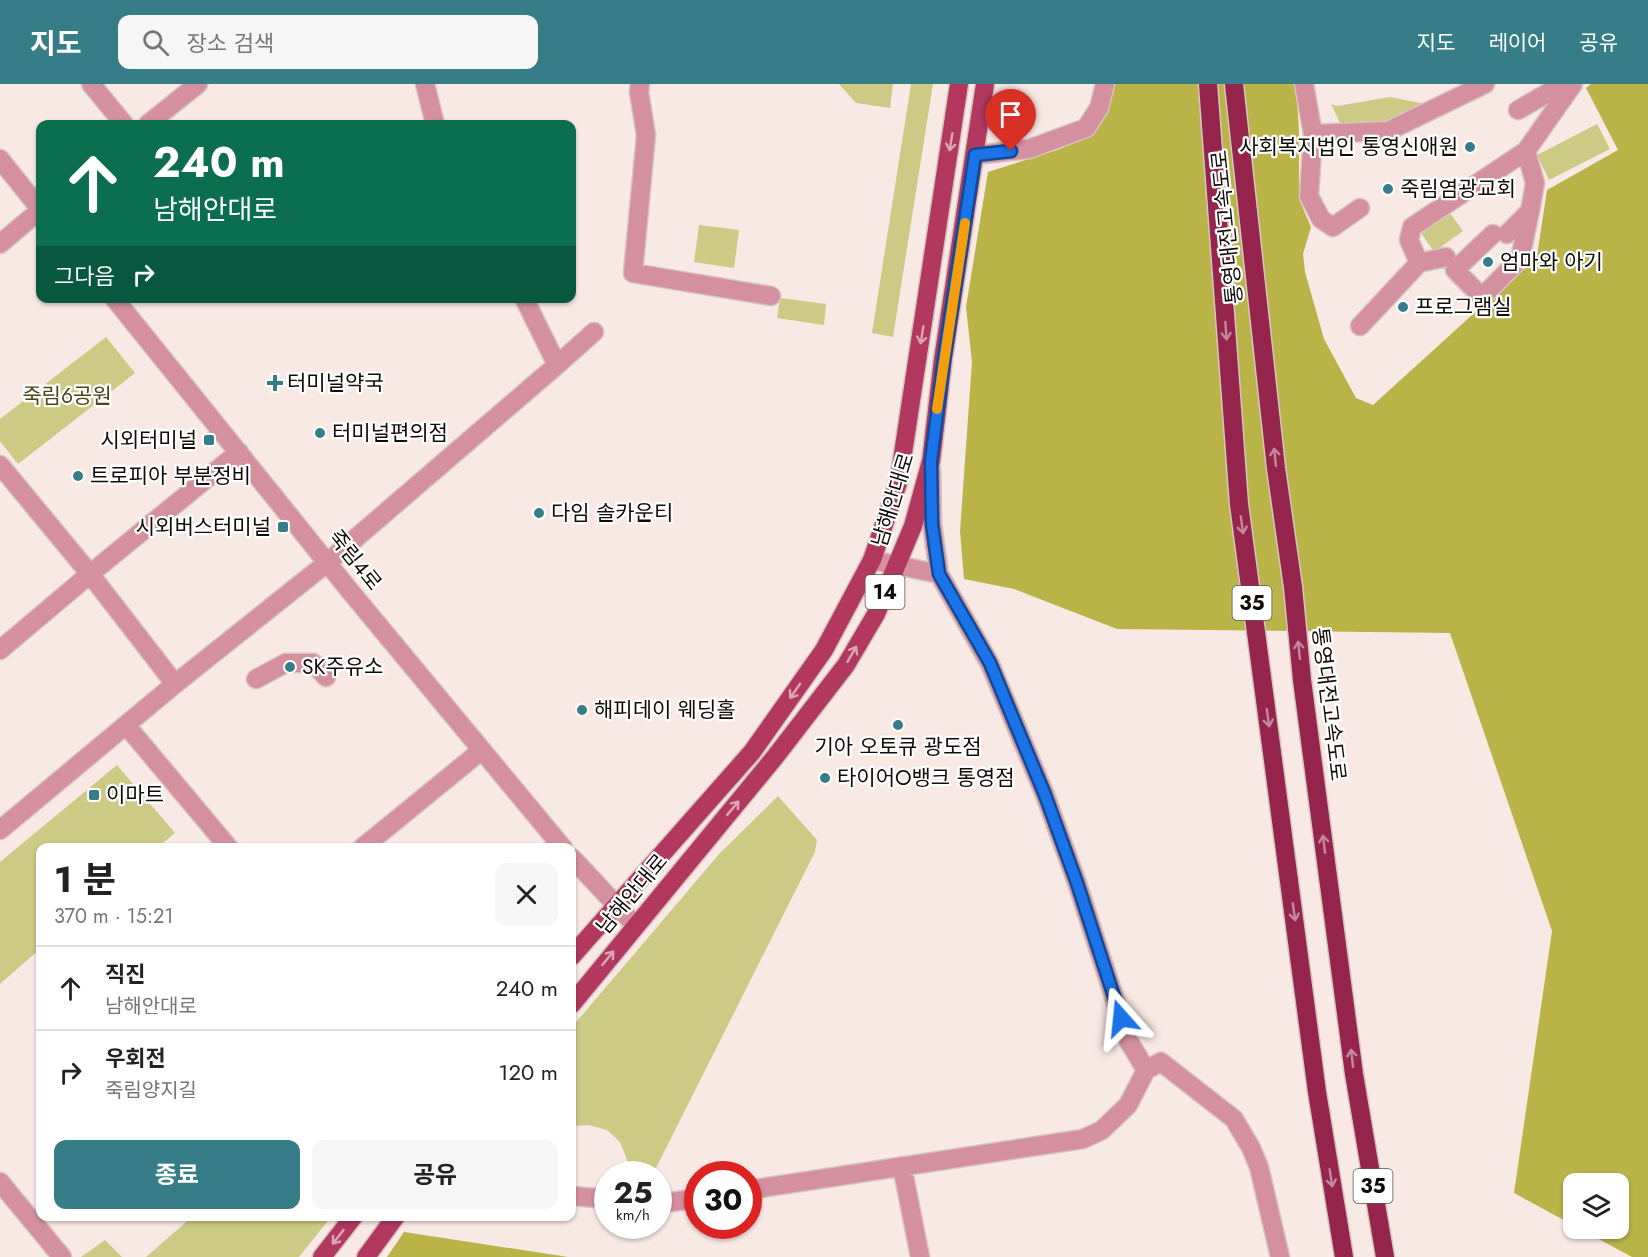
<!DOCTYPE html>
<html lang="ko">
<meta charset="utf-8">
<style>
:root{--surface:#fff;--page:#f6f6f6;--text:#222;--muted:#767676;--line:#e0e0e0;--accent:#367d87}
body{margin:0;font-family:Jost,"Noto Sans KR",sans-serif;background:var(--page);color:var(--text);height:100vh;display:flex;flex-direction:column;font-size:22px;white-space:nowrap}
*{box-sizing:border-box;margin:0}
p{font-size:20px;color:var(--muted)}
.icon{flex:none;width:33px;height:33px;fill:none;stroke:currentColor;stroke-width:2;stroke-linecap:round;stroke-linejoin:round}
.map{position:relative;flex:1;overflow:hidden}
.panel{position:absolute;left:36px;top:759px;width:540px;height:378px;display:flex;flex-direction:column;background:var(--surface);border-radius:12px;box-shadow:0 2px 4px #0004}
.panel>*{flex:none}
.top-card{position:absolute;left:36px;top:36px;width:540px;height:183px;border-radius:12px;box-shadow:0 2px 4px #0004;background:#0b6e4f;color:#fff;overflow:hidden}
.tools{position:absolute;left:1563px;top:1089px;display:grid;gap:12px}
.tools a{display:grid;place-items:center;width:66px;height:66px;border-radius:12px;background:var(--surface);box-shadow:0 2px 4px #0004;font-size:30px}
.speed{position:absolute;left:594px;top:1077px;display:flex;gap:12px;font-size:30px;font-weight:700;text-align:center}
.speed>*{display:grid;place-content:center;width:78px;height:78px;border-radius:50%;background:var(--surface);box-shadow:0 2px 4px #0004;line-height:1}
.speed small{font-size:15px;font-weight:400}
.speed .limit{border:9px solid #d22;background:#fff;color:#111}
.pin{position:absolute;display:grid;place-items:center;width:51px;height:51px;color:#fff;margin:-62px -26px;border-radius:50% 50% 50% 0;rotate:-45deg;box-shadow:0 0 6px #0007}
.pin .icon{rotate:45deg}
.me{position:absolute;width:66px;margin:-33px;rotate:342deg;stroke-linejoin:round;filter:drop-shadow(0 0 4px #0008)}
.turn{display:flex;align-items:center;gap:21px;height:126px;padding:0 18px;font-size:27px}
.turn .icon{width:78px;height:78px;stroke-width:2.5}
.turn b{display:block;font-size:42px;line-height:51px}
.then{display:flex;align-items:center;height:57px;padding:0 18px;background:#0003;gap:12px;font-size:22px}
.round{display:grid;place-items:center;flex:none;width:63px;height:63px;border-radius:12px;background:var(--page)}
.summary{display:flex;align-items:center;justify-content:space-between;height:102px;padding:0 18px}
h1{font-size:36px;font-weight:700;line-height:45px}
.primary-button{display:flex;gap:12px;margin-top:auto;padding:12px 18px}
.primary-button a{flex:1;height:69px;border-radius:12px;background:var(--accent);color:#fff;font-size:24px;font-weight:700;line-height:69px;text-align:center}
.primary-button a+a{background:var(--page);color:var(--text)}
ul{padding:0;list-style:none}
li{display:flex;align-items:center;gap:18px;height:84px;padding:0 18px;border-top:2px solid var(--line)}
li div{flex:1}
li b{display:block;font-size:22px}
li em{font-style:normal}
header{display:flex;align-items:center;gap:36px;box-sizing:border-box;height:84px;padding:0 30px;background:var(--accent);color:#fff}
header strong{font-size:28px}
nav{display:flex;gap:33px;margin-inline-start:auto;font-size:21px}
.search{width:420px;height:54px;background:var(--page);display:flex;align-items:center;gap:15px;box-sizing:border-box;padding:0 21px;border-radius:12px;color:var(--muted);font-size:22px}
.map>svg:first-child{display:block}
</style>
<header>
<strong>지도</strong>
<div class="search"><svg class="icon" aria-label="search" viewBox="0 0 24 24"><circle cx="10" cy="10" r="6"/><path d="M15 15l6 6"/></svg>장소 검색</div>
<nav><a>지도</a><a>레이어</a><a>공유</a></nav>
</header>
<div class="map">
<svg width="1648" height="1173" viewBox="0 0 1648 1173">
<rect width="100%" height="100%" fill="#f9e9e4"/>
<path fill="#cdca86" d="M 839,0 L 893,0 L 890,24 L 856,19 Z
M 911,0 L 933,0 L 893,253 L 872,249 Z
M 1390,13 L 1426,20 L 1390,39 L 1351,42 L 1340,39 L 1331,20 L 1337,22 Z
M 1597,40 L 1610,65 L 1549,96 L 1537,71 Z
M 1450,129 L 1463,147 L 1434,168 L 1421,149 Z
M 699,141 L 739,146 L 734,184 L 694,178 Z
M 780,214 L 826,220 L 824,241 L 777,234 Z
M 106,253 L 135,289 L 18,380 L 0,357 L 0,335 Z
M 117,681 L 175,749 L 158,763 L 40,764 L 40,865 L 0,900 L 0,778 Z
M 778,712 L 817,756 L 815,768 L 653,1090 L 639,1090 L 629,1081 L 620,1058 L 607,1046 L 589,1041 L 572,1042 L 572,943 L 720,769 Z
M 193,1132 L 331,1132 L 331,1133 L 299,1173 L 146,1173 Z
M 105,1156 L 122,1173 L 81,1173 Z"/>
<path fill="#b9b348" d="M 1114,0 L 1296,0 L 1299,47 L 1299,115 L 1311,143 L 1303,170 L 1305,188 L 1324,255 L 1356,314 L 1373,321 L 1537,172 L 1547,106 L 1618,66 L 1586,4 L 1591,0 L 1648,0 L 1648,1173 L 1632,1173 L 1580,1145 L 1618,1144 L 1618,1100 L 1574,1100 L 1573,1141 L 1514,1109 L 1552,847 L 1450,549 L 1117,545 L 1014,505 L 964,495 L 960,447 L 972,278 L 966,223 L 988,88 L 1060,65 L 1089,52 L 1104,35 Z
M 404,1148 L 568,1173 L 387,1173 Z"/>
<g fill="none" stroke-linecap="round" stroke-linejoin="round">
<g stroke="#d4c5c1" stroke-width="21">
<path id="minor" d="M 91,0 L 124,40
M 425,0 L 435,40
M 640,0 L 639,8 L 646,51 L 633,189 L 771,212
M 1304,0 L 1313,50 L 1388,47 L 1485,0
M 1518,26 L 1563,0
M 148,40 L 198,0
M 1313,50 L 1309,112 L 1321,135 L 1333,143 L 1360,124
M 975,71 L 1029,65 L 1086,44 L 1099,24 L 1105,0
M 0,75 L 40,125
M 1493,150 L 1455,186 L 1482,213 L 1520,175 L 1530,127
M 1507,150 L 1530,127 L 1535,99 L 1526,67
M 0,160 L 40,126
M 1419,179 L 1446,173
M 114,214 L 350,507 L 563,764
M 1360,242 L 1419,179 L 1409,156 L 1412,143 L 1526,67 L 1573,0
M 557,281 L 594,248
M 0,381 L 90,490 L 0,566
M 872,476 L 939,490
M 256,595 L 286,579 L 313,579 L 326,593
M 175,600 L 90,490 L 239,368
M 126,641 L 229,764
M 0,746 L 175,600 L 328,478 L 557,281 L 524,214
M 362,764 L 482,666
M 572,774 L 635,841
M 1146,986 L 1161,978 L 1234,1035 L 1251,1064 L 1259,1083 L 1280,1173
M 902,1082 L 920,1173
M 0,1098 L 62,1173
M 748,1106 L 1083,1055 L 1102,1046 L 1128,1021 L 1146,986 L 1128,956 L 1077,799 L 1045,711 L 990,580 L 939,490 L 932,440 L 931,386
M 572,1112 L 608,1115
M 658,1117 L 672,1118 L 698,1114"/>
</g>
<g stroke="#d4c5c1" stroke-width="21">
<path id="major" d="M 572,872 L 752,668 L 824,566 L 872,476 L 899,396 L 959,0
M 572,920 L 775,673 L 846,581 L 876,530 L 913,442 L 931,377 L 943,275 L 985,0
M 322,1173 L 354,1132
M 366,1173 L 396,1132"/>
</g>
<g stroke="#d4c5c1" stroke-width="21">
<path id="highway" d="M 1208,0 L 1239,420 L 1317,1008 L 1344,1173
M 1234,0 L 1276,384 L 1293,503 L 1302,596 L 1354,990 L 1385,1173"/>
</g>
<use href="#minor" stroke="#d4909f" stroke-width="18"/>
<use href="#major" stroke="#b23860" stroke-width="18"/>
<use href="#highway" stroke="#96254d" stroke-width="18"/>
</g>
<defs><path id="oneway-shaft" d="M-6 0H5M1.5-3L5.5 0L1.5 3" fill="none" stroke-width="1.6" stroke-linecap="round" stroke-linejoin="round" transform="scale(1.5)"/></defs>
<g stroke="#dca5b7">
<use href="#oneway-shaft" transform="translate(951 58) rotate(99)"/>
<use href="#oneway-shaft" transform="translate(922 251) rotate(99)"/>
<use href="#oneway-shaft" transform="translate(852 570) rotate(-60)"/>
<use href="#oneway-shaft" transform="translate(795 607) rotate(125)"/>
<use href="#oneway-shaft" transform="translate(733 724) rotate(-50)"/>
<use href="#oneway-shaft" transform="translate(608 874) rotate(-51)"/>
<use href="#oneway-shaft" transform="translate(338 1153) rotate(128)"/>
</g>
<g stroke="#c5879d">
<use href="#oneway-shaft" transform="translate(1226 247) rotate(86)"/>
<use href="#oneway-shaft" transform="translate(1275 373) rotate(-96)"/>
<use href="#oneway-shaft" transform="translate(1242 441) rotate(82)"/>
<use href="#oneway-shaft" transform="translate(1299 566) rotate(-96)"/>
<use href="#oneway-shaft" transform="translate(1268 634) rotate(82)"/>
<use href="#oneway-shaft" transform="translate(1324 760) rotate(-97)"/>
<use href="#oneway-shaft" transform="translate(1294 828) rotate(82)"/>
<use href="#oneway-shaft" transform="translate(1352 974) rotate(-97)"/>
<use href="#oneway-shaft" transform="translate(1331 1094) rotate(81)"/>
</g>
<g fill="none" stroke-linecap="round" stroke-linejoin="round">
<g stroke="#114b97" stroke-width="15">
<path id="route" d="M 1011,67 L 975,71 L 944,275 L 931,377 L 932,440 L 939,490 L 990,579 L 1045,711 L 1077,799 L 1121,934"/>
</g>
<use href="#route" stroke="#1a73e8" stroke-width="10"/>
<path stroke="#f59e0b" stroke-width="10" d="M 937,325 L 965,139"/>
</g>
<g fill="#367d87" stroke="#fff" stroke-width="2">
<circle cx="1470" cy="63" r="6"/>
<circle cx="1388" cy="105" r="6"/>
<circle cx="1488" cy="178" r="6"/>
<circle cx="1403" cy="223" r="6"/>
<path d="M272 290h6v6h6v6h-6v6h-6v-6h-6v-6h6z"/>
<circle cx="320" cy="349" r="6"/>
<rect x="203" y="350" width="12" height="12" rx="3"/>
<circle cx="78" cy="392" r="6"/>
<circle cx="539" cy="429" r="6"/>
<rect x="277" y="437" width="12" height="12" rx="3"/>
<circle cx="290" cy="583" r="6"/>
<circle cx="582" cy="626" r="6"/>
<circle cx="898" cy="641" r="6"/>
<circle cx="825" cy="694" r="6"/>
<rect x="88" y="705" width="12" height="12" rx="3"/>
</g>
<g text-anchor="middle" stroke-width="4.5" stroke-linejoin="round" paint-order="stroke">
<g fill="#fff" stroke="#585453" stroke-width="1.5">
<rect x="865.5" y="491" width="39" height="34" rx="4.5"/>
<rect x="1232.5" y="502" width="39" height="34" rx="4.5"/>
<rect x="1353.5" y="1085" width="39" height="34" rx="4.5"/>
</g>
<g font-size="20" font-weight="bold" fill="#100b09">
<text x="885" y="515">14</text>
<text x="1252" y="526">35</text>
<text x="1373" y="1109">35</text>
</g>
<g font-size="21" fill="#100b09" stroke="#fff" text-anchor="start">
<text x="1458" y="70" text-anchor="end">사회복지법인 통영신애원</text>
<text x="1400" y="112">죽림염광교회</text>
<text x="1500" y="185">엄마와 아기</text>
<text x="1415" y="230">프로그램실</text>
<text x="287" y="306">터미널약국</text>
<text x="332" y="356">터미널편의점</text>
<text x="197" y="363" text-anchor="end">시외터미널</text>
<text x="90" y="399">트로피아 부분정비</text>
<text x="551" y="436">다임 솔카운티</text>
<text x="271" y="450" text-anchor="end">시외버스터미널</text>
<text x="302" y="590">SK주유소</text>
<text x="594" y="633">해피데이 웨딩홀</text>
<text x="898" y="670" text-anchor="middle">기아 오토큐 광도점</text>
<text x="837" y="701">타이어O뱅크 통영점</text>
<text x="106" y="718">이마트</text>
</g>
<g font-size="21" fill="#100b09" stroke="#fff">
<text transform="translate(1227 143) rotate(-96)" y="7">통영대전고속도로</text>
<text transform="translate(893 416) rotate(-73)" y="7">남해안대로</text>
<text transform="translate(355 476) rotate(51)" y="7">죽림4로</text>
<text transform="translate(1329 620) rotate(83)" y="7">통영대전고속도로</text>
<text transform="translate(632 810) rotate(-50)" y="7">남해안대로</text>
</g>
<g font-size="21" fill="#49461a" stroke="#fff">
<text x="67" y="319">죽림6공원</text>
</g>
</g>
</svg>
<div class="tools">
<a><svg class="icon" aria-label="layers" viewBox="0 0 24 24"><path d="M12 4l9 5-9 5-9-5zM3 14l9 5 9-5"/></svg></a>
</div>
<div class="speed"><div>25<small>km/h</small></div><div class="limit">30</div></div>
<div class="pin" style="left:1011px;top:67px;background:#d93025"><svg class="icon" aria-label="arrive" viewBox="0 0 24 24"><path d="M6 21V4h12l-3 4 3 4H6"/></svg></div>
<svg class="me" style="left:1121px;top:934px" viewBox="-20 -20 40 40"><path d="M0-17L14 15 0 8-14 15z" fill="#1a73e8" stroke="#fff" stroke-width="4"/></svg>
<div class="top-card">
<div class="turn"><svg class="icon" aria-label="ahead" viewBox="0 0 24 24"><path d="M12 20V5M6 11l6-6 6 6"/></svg><div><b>240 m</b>남해안대로</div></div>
<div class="then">그다음<svg class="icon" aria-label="right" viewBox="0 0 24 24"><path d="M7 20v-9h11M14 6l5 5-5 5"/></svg></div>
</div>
<section class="panel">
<div class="summary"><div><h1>1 분</h1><p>370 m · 15:21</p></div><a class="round"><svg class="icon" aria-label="close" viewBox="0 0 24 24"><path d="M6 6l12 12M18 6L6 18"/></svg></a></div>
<ul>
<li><svg class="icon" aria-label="ahead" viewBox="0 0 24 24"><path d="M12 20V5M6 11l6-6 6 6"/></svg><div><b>직진</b><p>남해안대로</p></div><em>240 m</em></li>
<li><svg class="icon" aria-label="right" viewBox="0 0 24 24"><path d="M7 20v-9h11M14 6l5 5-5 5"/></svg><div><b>우회전</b><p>죽림양지길</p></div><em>120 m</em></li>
</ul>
<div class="primary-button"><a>종료</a><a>공유</a></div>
</section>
</div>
